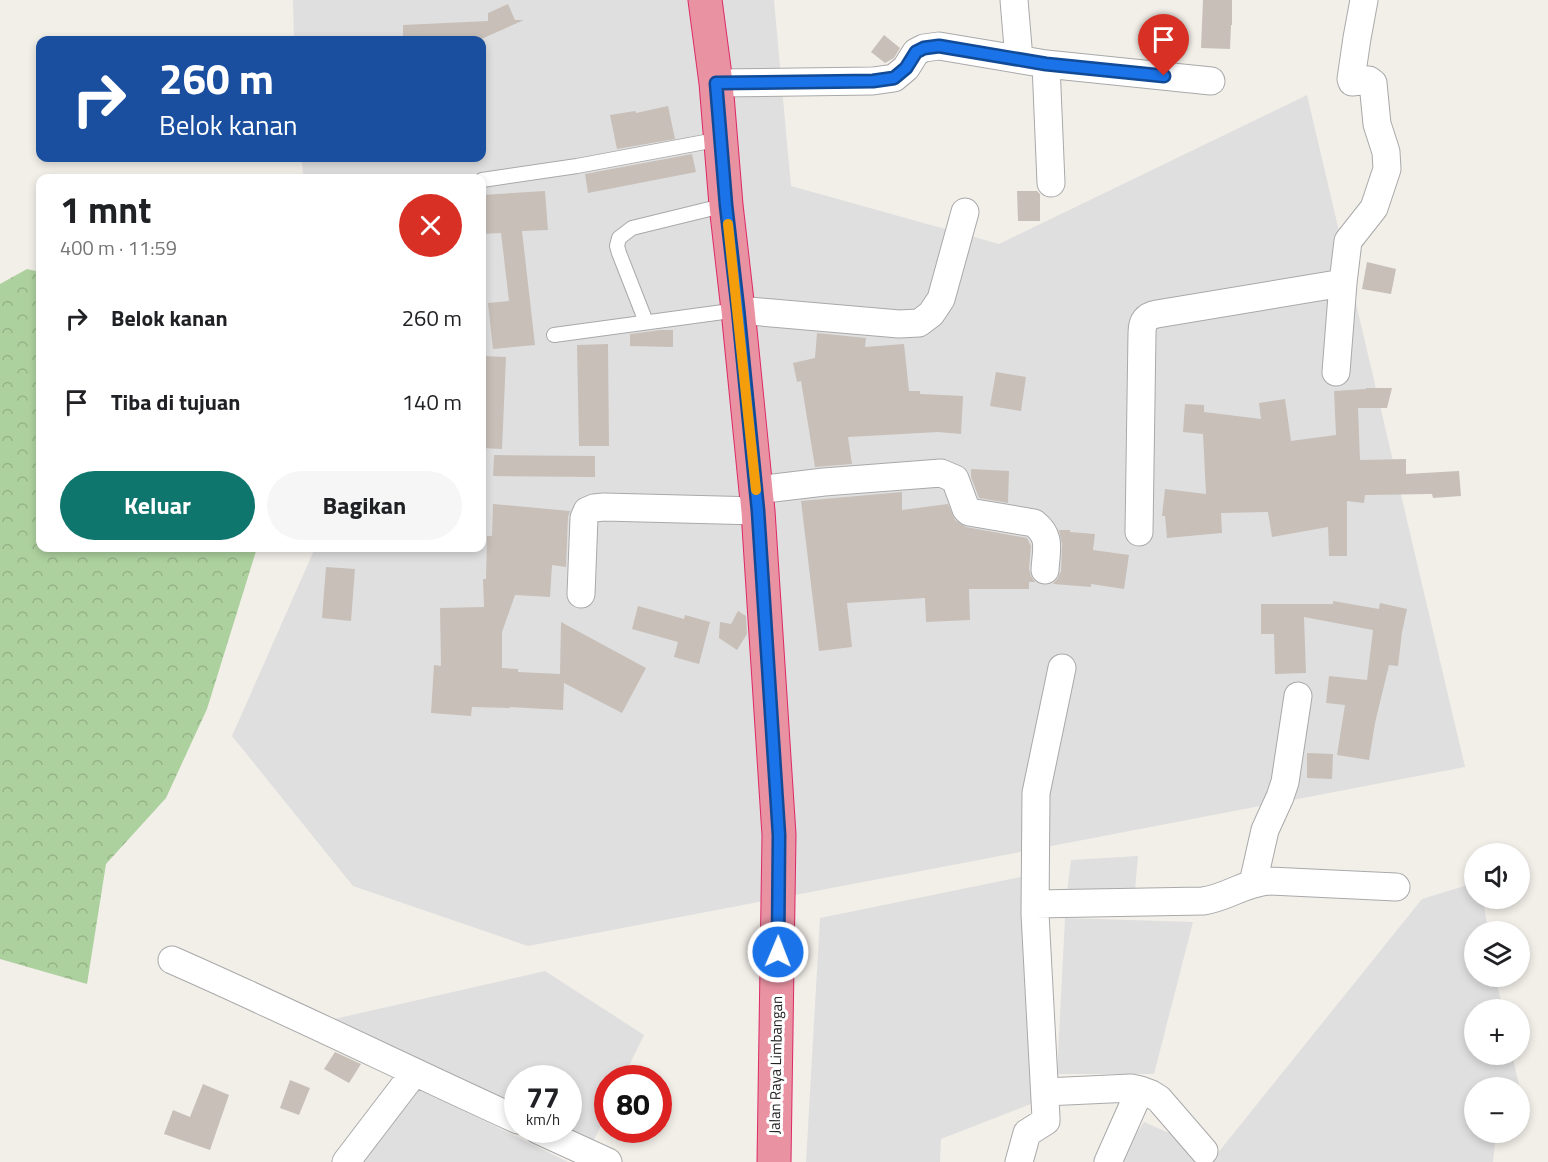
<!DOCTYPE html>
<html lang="id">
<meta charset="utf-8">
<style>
:root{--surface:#fff;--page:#f6f6f6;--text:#202124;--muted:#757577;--accent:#0f766e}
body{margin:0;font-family:"Titillium Web",sans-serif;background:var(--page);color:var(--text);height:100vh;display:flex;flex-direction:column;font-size:22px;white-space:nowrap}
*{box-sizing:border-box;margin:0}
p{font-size:20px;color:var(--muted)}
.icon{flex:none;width:33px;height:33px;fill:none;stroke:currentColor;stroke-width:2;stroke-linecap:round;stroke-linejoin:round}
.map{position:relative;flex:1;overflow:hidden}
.sheet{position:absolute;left:36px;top:174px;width:450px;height:378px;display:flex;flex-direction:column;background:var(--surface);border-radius:12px;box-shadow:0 3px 9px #0003}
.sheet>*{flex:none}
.hud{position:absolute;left:36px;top:36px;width:450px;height:126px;border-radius:12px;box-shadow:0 3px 9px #0003;background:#1a4fa0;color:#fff;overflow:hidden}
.controls{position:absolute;left:1464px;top:843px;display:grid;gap:12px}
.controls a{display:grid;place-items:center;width:66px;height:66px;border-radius:50%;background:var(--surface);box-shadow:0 3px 9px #0003;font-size:30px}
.speed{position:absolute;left:504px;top:1065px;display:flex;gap:12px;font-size:30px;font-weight:700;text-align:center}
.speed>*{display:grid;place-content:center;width:78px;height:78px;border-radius:50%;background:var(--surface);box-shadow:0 3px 9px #0003;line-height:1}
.speed small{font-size:15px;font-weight:400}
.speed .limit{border:9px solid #d22;background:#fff;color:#111}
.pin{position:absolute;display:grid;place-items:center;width:51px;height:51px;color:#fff;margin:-62px -26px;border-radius:50% 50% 50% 0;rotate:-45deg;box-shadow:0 0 6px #0007}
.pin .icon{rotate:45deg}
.me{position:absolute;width:66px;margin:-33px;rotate:1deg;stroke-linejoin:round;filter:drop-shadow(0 0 4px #0008)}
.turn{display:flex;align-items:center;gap:21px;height:126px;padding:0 24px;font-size:27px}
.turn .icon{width:78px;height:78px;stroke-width:2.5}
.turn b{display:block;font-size:42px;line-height:51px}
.round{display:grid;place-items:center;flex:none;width:63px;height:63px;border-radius:32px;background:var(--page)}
.summary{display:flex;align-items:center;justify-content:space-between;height:102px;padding:0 24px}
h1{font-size:36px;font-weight:700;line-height:45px}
.cta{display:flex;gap:12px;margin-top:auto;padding:12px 24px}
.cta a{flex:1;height:69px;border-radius:36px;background:var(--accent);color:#fff;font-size:24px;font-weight:700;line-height:69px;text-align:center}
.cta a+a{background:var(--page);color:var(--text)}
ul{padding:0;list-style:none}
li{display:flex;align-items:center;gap:18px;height:84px;padding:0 24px}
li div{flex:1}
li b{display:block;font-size:22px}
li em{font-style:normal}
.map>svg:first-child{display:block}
</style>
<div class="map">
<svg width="1548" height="1162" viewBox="0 0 1548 1162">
<defs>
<pattern id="forest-crowns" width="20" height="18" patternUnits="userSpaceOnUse" patternTransform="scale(1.5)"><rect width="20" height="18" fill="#add19e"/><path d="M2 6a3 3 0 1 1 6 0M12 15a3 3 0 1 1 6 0" fill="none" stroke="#95b388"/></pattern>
</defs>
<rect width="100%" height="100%" fill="#f2efe9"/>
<path fill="#e0dfdf" d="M 293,0 L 774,0 L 791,186 L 999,244 L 1307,95 L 1465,767 L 528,946 L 353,886 L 232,736 L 315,548 L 482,548 L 482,178 L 303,178 L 302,158 L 482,158 L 482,40 L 294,40 Z
M 1138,856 L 1134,902 L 1067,893 L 1071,860 Z
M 1035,874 L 1031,1104 L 941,1139 L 940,1162 L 806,1162 L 820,918 Z
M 1474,883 L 1474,898 L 1483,899 L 1488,931 L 1474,932 L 1474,976 L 1495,977 L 1503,1009 L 1474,1010 L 1474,1054 L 1512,1055 L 1528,1123 L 1520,1123 L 1520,1088 L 1474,1088 L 1474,1132 L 1496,1133 L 1493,1162 L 1117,1162 L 1144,1122 L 1217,1154 L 1422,899 Z
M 1065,918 L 1193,922 L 1154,1074 L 1057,1074 Z
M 545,971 L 644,1035 L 623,1078 L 608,1078 L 607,1113 L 593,1142 L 568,1130 L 568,1078 L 518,1078 L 517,1107 L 330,1020 Z
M 420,1089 L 568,1162 L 364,1162 Z"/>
<path fill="url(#forest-crowns)" d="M 27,269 L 40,272 L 40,548 L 257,548 L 207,709 L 166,798 L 106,864 L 87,984 L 0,959 L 0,284 Z"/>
<path fill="#c7bfb8" d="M 1203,0 L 1232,0 L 1232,25 L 1231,25 L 1230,49 L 1201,48 Z
M 508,4 L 515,20 L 524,20 L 479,40 L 455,40 L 403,37 L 403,25 L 488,21 L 488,13 Z
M 884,35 L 900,48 L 894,58 L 885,63 L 871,52 Z
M 668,106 L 675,139 L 617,149 L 610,115 L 635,111 L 636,113 Z
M 692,154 L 696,172 L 588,193 L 585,174 Z
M 545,191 L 548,230 L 522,231 L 535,345 L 493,349 L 488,303 L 509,301 L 501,233 L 482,234 L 482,195 Z
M 1017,191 L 1037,191 L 1040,194 L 1040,221 L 1018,221 Z
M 1367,262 L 1396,269 L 1391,294 L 1362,289 Z
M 661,330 L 673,330 L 673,347 L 630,346 L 630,334 Z
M 817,333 L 866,338 L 865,347 L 904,344 L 909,391 L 920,391 L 920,394 L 963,396 L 961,434 L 938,432 L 848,437 L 852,464 L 815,467 L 801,381 L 797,382 L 793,363 L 815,358 Z
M 608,344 L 609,446 L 579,446 L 577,345 Z
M 482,356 L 506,357 L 502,449 L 482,448 Z
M 996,372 L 1026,377 L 1021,411 L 990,406 Z
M 1366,388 L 1392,388 L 1387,408 L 1358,408 L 1360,460 L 1406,459 L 1406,474 L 1459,471 L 1461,496 L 1433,498 L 1432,494 L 1365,495 L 1364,503 L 1347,501 L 1347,556 L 1329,556 L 1328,527 L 1272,537 L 1268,512 L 1221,513 L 1222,533 L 1167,538 L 1165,516 L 1162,516 L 1165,489 L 1206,494 L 1203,434 L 1183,432 L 1185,404 L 1204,405 L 1204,412 L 1261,419 L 1259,403 L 1285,399 L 1291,441 L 1336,435 L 1334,391 L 1366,389 Z
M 494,455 L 595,456 L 595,477 L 493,476 Z
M 971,469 L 1009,471 L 1008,503 L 979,498 L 971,477 Z
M 902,492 L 902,510 L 948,504 L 955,520 L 966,527 L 1027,538 L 1031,546 L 1029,569 L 1031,576 L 1035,582 L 1029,582 L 1029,589 L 969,589 L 970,620 L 926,622 L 925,598 L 847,603 L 852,647 L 819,651 L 801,501 Z
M 493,504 L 570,511 L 568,517 L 566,567 L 552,565 L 550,597 L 515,595 L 502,632 L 502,668 L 518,669 L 518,672 L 560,674 L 561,622 L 646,668 L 622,713 L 564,683 L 563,710 L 510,707 L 510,708 L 472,707 L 471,716 L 431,713 L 434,665 L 441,666 L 440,608 L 484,607 L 483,579 L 486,579 L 487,536 L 492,536 Z
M 1059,530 L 1070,530 L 1070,532 L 1095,534 L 1093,550 L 1129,555 L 1124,589 L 1091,584 L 1091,587 L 1053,584 L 1058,578 L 1061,571 L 1062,544 Z
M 326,567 L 355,569 L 351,621 L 322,618 Z
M 1333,601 L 1379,609 L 1380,603 L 1407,609 L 1402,632 L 1398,666 L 1389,665 L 1375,723 L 1369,760 L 1337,755 L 1345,705 L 1326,703 L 1329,676 L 1367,680 L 1373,630 L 1304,617 L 1306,673 L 1275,674 L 1274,634 L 1261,634 L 1261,604 L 1333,604 Z
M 638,606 L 684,619 L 685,615 L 710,622 L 699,664 L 674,657 L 678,642 L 632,629 Z
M 738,611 L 746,616 L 747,634 L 737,650 L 719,638 L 720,622 L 731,624 Z
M 1307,753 L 1333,754 L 1332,779 L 1307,778 Z
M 335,1052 L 361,1064 L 349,1083 L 324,1069 Z
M 290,1080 L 310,1088 L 299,1115 L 280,1108 Z
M 203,1084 L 229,1095 L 210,1150 L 164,1134 L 173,1110 L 190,1117 Z"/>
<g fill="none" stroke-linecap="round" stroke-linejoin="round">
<g stroke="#a9a9a9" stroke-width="16">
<path id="lane" d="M 482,180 L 577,166 L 721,139
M 646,322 L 619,253 L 617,246 L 619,238 L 632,228 L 726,205
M 554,335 L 738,310"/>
</g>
<g stroke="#a9a9a9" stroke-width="29">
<path id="street" d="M 1014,0 L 1019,59
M 1046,64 L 1051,183
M 716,83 L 873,81 L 894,78 L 906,68 L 916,52 L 924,48 L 939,46 L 1046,64 L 1211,81
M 738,310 L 899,324 L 919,323 L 931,314 L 941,299 L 965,212
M 1336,372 L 1343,283 L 1348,241 L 1374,208 L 1387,169 L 1386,152 L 1377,124 L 1373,83 L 1369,80 L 1352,82 L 1351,79 L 1357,38 L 1364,0
M 756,490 L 824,482 L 941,473 L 955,479 L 966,509 L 969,512 L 1034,523 C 1052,537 1046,550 1045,570
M 1139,532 L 1142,333 C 1142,322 1146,316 1157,314 L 1343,283
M 581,594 L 584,518 L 587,511 L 594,508 L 604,507 L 758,511
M 1253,883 L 1265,830 L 1280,797 L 1285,782 L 1298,696
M 1035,904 L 1203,901 C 1226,898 1244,883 1268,881 L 1396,887
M 172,960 C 288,1011 402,1067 518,1120
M 1045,1092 L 1131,1088 L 1140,1090 L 1151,1094 L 1159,1099 L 1204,1151
M 538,1130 L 608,1162
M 346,1162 L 414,1073
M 1019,1162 L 1027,1133 L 1046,1121 L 1046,1118 L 1035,914 L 1036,793 L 1062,668
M 1108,1162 L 1140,1090"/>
</g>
<g stroke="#dc2a67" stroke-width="35">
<path id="highway" d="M 705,0 L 716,83 L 726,205 L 738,310 L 758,511 L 779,835 L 774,1162"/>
</g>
<use href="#lane" stroke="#fff" stroke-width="14"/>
<use href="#street" stroke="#fff" stroke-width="27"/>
<use href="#highway" stroke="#e892a2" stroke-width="33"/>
</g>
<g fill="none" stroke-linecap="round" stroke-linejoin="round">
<g stroke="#114b97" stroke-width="15">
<path id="route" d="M 778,952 L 779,835 L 758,511 L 738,309 L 726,205 L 716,83 L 873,81 L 894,78 L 906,68 L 916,52 L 924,48 L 939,46 L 1046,64 L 1164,76"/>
</g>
<use href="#route" stroke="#1a73e8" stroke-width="10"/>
<path stroke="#f59e0b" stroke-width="10" d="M 728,224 L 756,490"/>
</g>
<g text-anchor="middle" stroke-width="6" stroke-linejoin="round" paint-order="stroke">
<g font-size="15" fill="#222" stroke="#fff">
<text transform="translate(776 1065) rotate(-89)" y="5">Jalan Raya Limbangan</text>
</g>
</g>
</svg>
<div class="controls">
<a><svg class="icon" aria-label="sound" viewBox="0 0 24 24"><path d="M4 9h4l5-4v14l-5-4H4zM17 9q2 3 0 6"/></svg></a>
<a><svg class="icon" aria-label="layers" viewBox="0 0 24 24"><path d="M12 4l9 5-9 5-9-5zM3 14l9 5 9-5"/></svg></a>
<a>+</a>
<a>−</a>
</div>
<div class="speed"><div>77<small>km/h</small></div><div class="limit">80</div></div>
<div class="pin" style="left:1164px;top:76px;background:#d93025"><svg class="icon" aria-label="arrive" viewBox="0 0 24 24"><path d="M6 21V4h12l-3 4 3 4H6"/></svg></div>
<svg class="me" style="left:778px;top:952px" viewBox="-20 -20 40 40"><circle r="17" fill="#1a73e8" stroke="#fff" stroke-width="3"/><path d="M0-11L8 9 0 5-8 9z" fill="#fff"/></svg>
<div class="hud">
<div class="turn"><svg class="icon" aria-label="right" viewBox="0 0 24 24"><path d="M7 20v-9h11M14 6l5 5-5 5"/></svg><div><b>260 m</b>Belok kanan</div></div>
</div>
<section class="sheet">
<div class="summary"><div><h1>1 mnt</h1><p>400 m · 11:59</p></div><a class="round" style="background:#d93025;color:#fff"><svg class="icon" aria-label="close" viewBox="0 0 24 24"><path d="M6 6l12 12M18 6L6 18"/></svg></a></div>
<ul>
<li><svg class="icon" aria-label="right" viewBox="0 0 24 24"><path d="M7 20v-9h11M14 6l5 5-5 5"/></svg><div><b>Belok kanan</b></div><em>260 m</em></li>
<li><svg class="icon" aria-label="arrive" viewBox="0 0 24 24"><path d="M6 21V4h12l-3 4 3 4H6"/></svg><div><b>Tiba di tujuan</b></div><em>140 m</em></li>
</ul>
<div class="cta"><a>Keluar</a><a>Bagikan</a></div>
</section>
</div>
